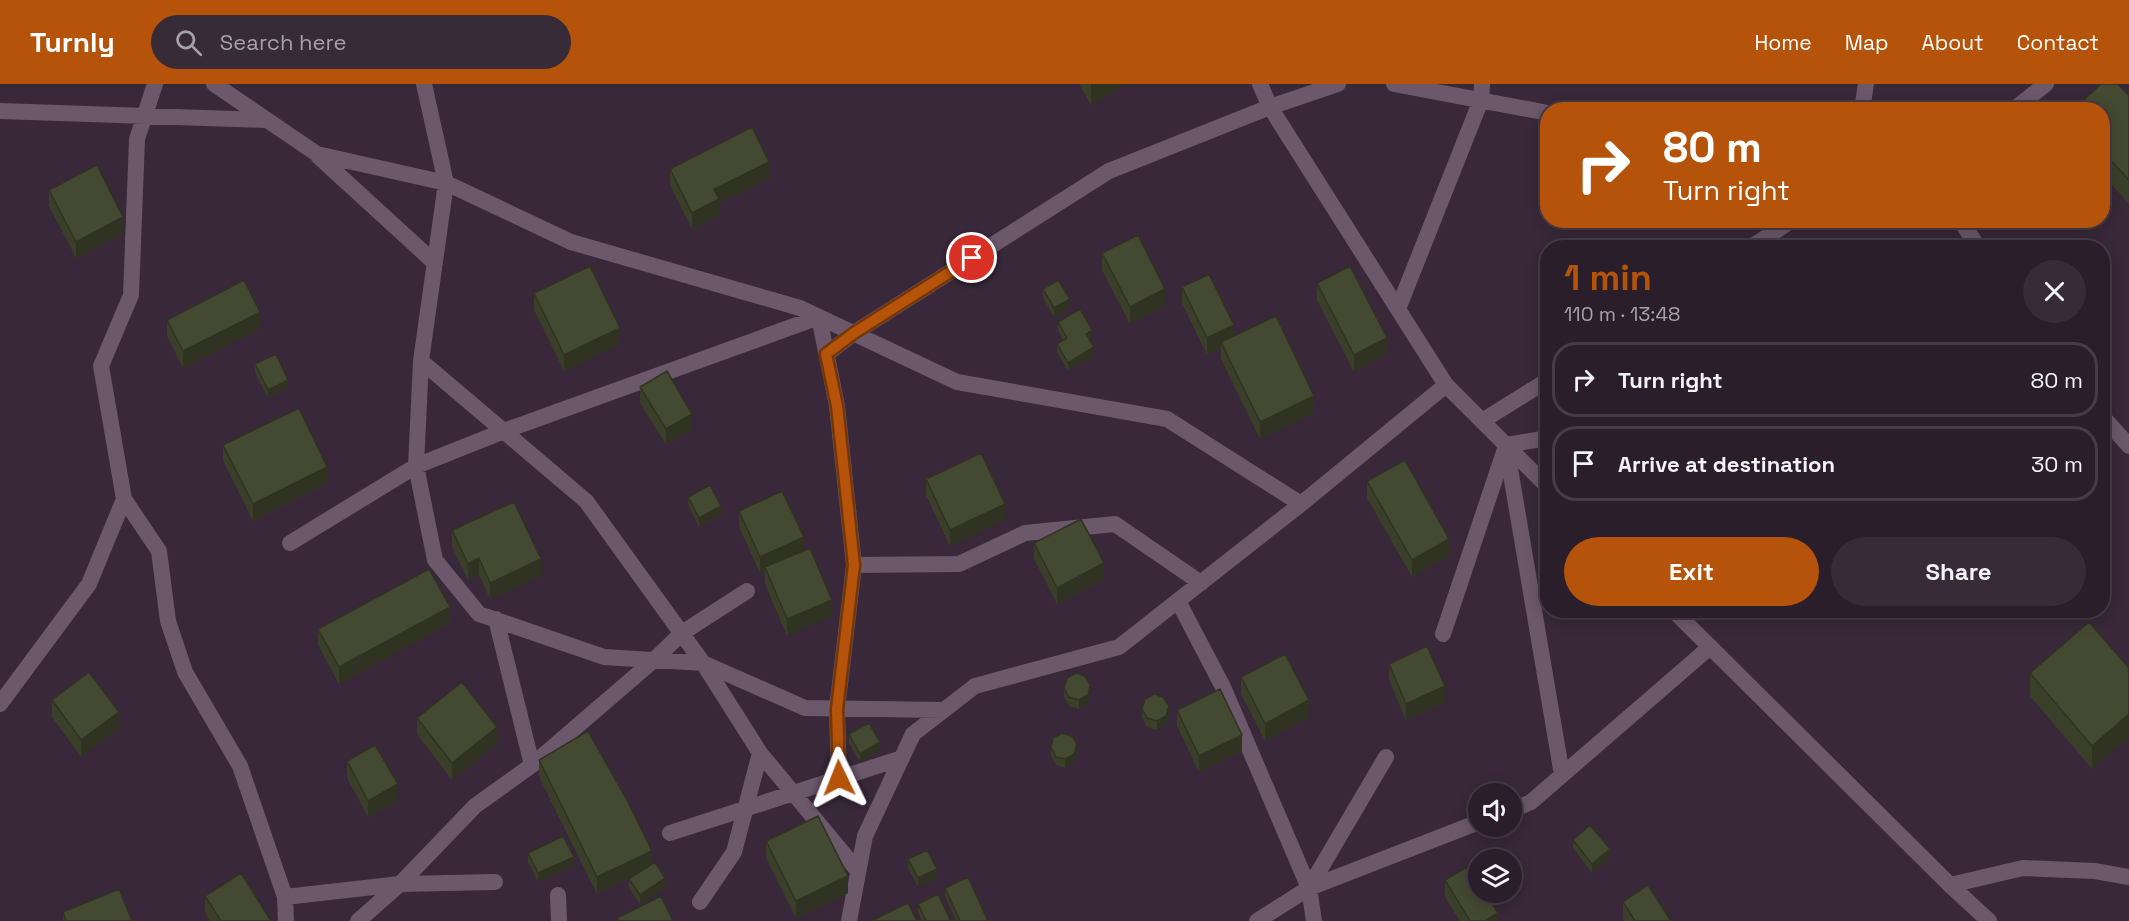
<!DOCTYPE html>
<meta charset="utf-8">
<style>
:root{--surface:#2a1e2b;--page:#362b37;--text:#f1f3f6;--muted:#a5a2a9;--line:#463c47;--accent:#b45309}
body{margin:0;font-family:"Space Grotesk",sans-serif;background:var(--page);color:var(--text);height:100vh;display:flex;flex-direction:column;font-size:22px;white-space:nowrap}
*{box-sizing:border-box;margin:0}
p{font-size:20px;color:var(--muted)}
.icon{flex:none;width:33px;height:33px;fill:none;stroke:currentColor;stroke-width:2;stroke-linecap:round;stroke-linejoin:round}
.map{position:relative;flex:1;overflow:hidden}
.details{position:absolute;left:1540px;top:156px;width:570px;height:378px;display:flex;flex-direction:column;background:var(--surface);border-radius:24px;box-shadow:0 3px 15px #0003,0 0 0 2px var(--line)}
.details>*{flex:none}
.top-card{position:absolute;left:1540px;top:18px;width:570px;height:126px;border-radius:24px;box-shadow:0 3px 15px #0003,0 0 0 2px var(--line);background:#b45309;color:#fff;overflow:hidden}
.buttons{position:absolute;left:1468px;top:699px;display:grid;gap:12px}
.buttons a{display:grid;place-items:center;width:54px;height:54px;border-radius:50%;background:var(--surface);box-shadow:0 3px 15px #0003,0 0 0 2px var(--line);font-size:30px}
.pin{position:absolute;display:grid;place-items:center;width:51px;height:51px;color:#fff;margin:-26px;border:3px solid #fff;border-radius:50%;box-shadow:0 2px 6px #0007}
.me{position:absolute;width:66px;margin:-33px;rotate:358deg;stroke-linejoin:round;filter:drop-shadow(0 0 4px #0008)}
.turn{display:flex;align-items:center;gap:21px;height:126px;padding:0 24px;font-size:27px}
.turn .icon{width:78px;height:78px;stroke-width:2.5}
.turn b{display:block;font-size:42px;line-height:51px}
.round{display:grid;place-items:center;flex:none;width:63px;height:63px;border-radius:32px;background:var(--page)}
.head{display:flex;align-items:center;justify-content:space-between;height:102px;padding:0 24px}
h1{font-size:36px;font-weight:600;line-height:45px;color:var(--accent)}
.button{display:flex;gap:12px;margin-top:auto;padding:12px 24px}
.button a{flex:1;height:69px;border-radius:36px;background:var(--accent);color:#fff;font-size:24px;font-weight:600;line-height:69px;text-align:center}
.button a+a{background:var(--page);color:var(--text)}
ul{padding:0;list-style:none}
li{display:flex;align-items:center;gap:18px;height:75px;margin:0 12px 9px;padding:0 12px;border:3px solid var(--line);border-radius:24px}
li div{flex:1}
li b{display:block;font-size:22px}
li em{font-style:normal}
header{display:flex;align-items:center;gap:36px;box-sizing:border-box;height:84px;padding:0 30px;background:var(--accent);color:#fff}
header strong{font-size:28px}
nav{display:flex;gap:33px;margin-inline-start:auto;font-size:21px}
.search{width:420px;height:54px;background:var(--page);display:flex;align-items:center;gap:15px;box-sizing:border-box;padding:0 21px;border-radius:33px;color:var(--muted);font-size:22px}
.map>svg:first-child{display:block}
</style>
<header>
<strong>Turnly</strong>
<div class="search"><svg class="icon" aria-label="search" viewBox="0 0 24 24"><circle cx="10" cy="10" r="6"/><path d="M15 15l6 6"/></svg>Search here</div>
<nav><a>Home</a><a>Map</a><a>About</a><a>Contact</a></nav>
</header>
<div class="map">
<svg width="2129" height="837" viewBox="0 0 2129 837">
<rect width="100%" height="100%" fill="#382839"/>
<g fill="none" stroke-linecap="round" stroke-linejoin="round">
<path stroke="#6b586b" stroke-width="16" d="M 155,0 L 137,55 L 131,211 L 101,282 L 124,415 L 159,467 L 168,537 L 185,588 L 240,682 L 285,813 L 286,837
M 214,0 L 317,70 L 446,99 L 571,158 L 800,224 L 957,298 L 1167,335 L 1301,420 L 1446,301
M 424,0 L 446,99 L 421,277 L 416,382 L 435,476 L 479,530 L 604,573 L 703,579 L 805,624 L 944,626
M 1394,0 L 1548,29
M 1862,26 L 1866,0
M 2013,26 L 2046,0
M 0,27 L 266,36
M 318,72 L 435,179
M 1960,136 L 1979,164
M 1750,164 L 1792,136
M 1398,225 L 1481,16 L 1482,0
M 827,270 L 854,249 L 1109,87 L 1270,23 L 1338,0
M 421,277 L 586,417 L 703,579 L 760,669 L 858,787
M 2103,333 L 2129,362
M 1482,337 L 1548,296
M 1506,361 L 1562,691
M 1506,361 L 1548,354
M 290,459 L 416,382 L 504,347 L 819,233 L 837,322 L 854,481 L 837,625 L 839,694
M 854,481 L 959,480 L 1025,449 L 1115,440 L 1201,499
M 1178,517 L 1223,603 L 1309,804
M 496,535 L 532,681
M 1443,550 L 1505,365
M 0,620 L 89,500 L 124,415
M 1512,726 L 1531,718 L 1710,563
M 670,749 L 902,674
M 1950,801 L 2023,784 L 2095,787 L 2129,793
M 558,811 L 559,837
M 285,813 L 400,800 L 495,798
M 700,818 L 734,768 L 760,669
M 358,837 L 400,800 L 475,722 L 532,681 L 654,576 L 682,549 L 747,507
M 849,837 L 865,752 L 913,650 L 975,602 L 1119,563 L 1301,420
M 1257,837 L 1309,804 L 1479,738
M 1314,837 L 1309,804 L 1386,673"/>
<path stroke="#6b586b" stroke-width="16" d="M 1260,0 L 1270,23 L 1446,301 L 1548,403
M 1673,526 L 1950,801 L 1989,837"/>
</g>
<path fill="#3a3f2a" d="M 1079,0 L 1127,0 L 1091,21 Z
M 2129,12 L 2129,120 L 2103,91 L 2103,26 Z
M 670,85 L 769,95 L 719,119 L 719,132 L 692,145 L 670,101 Z
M 49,106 L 123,150 L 76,174 L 49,122 Z
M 1102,169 L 1165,222 L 1130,240 L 1102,186 Z
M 1317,199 L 1387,270 L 1354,288 L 1317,216 Z
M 1182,203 L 1234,252 L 1314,329 L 1260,355 L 1221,275 L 1221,264 L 1207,271 L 1182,219 Z
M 1043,205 L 1070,224 L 1054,233 L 1043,214 Z
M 534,209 L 620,260 L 564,287 L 534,226 Z
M 167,236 L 260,245 L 183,284 L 167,252 Z
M 1058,238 L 1092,255 L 1090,256 L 1094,272 L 1068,287 L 1057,268 L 1057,260 L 1063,256 L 1058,246 Z
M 255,280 L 288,304 L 268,314 L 255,289 Z
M 640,303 L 692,346 L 666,361 L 640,319 Z
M 223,361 L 327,400 L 253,437 L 223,377 Z
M 926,395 L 1005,436 L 950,462 L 926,411 Z
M 1367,397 L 1449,472 L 1412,493 L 1367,414 Z
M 688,413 L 721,431 L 699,443 L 688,421 Z
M 739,427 L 804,466 L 832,532 L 787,552 L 765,500 L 765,487 L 760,489 L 739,443 Z
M 452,446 L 541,492 L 490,515 L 479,491 L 468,496 L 452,463 Z
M 1034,459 L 1104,496 L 1057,520 L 1034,475 Z
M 450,539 L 339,600 L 318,561 L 318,545 Z
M 1389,580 L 1445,619 L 1406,636 L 1389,596 Z
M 2129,584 L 2092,685 L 2030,612 L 2030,589 Z
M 1241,593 L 1309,633 L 1265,657 L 1241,610 Z
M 1064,604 L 1090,610 L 1088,619 L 1079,625 L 1069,622 L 1064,612 Z
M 52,616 L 119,644 L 81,673 L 52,633 Z
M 1142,625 L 1169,631 L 1166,641 L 1157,646 L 1147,643 L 1142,633 Z
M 1177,626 L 1242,667 L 1199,688 L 1177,642 Z
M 417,634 L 497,660 L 452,696 L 417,650 Z
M 849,650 L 880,667 L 860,678 L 849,659 Z
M 1051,663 L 1077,669 L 1074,679 L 1065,684 L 1056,681 L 1051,672 Z
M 539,676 L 652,780 L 665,803 L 640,820 L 629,804 L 629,795 L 636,791 L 597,810 L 539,693 Z
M 347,677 L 398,717 L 368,733 L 347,694 Z
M 1573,756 L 1610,774 L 1592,789 L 1573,764 Z
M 766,757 L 848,809 L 796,834 L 766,774 Z
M 528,769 L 574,781 L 538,798 L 528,778 Z
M 908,775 L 937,794 L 918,803 L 908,784 Z
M 1445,796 L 1498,837 L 1460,837 L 1445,813 Z
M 945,804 L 988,837 L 956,837 L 945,812 Z
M 205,812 L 271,837 L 210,837 L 205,828 Z
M 1623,818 L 1671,837 L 1625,837 L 1623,835 Z
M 918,820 L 951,837 L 922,837 L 918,828 Z
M 63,828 L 132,837 L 63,837 Z"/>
<path fill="#303322" d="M 1091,0 L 1127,0 L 1091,21 Z
M 769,78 L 769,95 L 719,119 L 719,132 L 692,145 L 692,129 L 714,105 Z
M 123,133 L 123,150 L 76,174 L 76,158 Z
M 1165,205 L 1165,222 L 1130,240 L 1130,223 Z
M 1070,215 L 1070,224 L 1054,233 L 1054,224 Z
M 260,228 L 260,245 L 183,284 L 183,267 Z
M 1234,241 L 1234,258 L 1221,258 L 1221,264 L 1207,271 L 1207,254 Z
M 620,244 L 620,260 L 564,287 L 564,271 Z
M 1092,246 L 1092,255 L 1086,258 L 1086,250 Z
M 1387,254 L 1387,270 L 1354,288 L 1354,271 Z
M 1094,263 L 1094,272 L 1068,287 L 1068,279 Z
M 288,296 L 288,304 L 268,314 L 268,306 Z
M 1314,312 L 1314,329 L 1260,355 L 1260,338 Z
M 692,330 L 692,346 L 666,361 L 666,345 Z
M 327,383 L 327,400 L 253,437 L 253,420 Z
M 1005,420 L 1005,436 L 950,462 L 950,446 Z
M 721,422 L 721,431 L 699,443 L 699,434 Z
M 804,453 L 804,470 L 765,483 L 765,487 L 760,489 L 760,473 Z
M 1449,455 L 1449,472 L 1412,493 L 1412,476 Z
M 479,474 L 479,491 L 468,496 L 468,480 Z
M 541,475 L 541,492 L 490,515 L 490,499 Z
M 1104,479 L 1104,496 L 1057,520 L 1057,504 Z
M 832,516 L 832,532 L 787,552 L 787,535 Z
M 450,523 L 450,539 L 339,600 L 339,583 Z
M 1090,601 L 1090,610 L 1088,619 L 1079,625 L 1079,616 Z
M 1445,602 L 1445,619 L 1406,636 L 1406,620 Z
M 1309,616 L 1309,633 L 1265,657 L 1265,640 Z
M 1169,622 L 1169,631 L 1166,641 L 1157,646 L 1157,637 Z
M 119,628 L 119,644 L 81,673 L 81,656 Z
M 2129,630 L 2129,654 L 2092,685 L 2092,662 Z
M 497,643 L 497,660 L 452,696 L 452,679 Z
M 1242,651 L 1242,667 L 1199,688 L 1199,672 Z
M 880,658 L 880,667 L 860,678 L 860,670 Z
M 1077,660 L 1077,669 L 1074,679 L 1065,684 L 1065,675 Z
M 398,700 L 398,717 L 368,733 L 368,717 Z
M 1610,765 L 1610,774 L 1592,789 L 1592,780 Z
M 652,767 L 652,783 L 597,810 L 597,793 Z
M 574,773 L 574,781 L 538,798 L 538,789 Z
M 937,785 L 937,794 L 918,803 L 918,794 Z
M 848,792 L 848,809 L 796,834 L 796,817 Z
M 665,794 L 665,803 L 640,820 L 640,811 Z
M 1498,829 L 1498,837 L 1485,837 Z"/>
<path fill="#444931" stroke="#303322" stroke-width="1.5" d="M 2101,0 L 2118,0 L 2129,12 L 2129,96 L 2103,68 L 2103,26 L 2073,26 Z
M 752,43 L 769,78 L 714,105 L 719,115 L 692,129 L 670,85 Z
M 97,81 L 123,133 L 76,158 L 49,106 Z
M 1138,151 L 1165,205 L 1130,223 L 1102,169 Z
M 590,182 L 620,244 L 564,271 L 534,209 Z
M 1350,182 L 1387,254 L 1354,271 L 1317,199 Z
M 1209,190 L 1234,241 L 1207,254 L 1182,203 Z
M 244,196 L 260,228 L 183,267 L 167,236 Z
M 1058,196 L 1070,215 L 1054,224 L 1043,205 Z
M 1080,225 L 1092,246 L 1086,250 L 1094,263 L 1068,279 L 1057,260 L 1067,254 L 1058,238 Z
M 1276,232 L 1314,312 L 1260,338 L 1221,258 Z
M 276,270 L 288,296 L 268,306 L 255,280 Z
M 667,287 L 692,330 L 666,345 L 640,303 Z
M 299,324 L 327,383 L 253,420 L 223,361 Z
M 981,369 L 1005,420 L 950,446 L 926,395 Z
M 1405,376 L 1449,455 L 1412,476 L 1367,397 Z
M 710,401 L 721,422 L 699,434 L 688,413 Z
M 782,407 L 804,453 L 760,473 L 739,427 Z
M 514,418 L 541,475 L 490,499 L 479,474 L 468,480 L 452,446 Z
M 1081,435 L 1104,479 L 1057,504 L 1034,459 Z
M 810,464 L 832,516 L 787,535 L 765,483 Z
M 429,485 L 450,523 L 339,583 L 318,545 Z
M 2089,538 L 2129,584 L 2129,630 L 2092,662 L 2030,589 Z
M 1427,562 L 1445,602 L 1406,620 L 1389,580 Z
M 1285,570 L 1309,616 L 1265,640 L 1241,593 Z
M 89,588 L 119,628 L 81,656 L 52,616 Z
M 1076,589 L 1085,592 L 1090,601 L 1088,611 L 1079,616 L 1069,613 L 1064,604 L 1067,594 Z
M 462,598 L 497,643 L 452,679 L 417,634 Z
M 1220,605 L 1242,651 L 1199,672 L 1177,626 Z
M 1154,610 L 1163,613 L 1169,622 L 1166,632 L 1157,637 L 1147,634 L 1142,625 L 1145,615 Z
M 869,639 L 880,658 L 860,670 L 849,650 Z
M 588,647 L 628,718 L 652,767 L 597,793 L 539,676 Z
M 1062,649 L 1072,652 L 1077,660 L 1074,670 L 1065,675 L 1056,673 L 1051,663 L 1053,654 Z
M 375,661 L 398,700 L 368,717 L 347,677 Z
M 818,732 L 848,792 L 796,817 L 766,757 Z
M 1590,741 L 1610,765 L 1592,780 L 1573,756 Z
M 563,752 L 574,773 L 538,789 L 528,769 Z
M 927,766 L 937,785 L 918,794 L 908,775 Z
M 655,778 L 665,794 L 640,811 L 629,795 Z
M 1469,782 L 1479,798 L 1479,808 L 1485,808 L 1498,829 L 1485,837 L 1470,837 L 1445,796 Z
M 241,789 L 271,837 L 221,837 L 205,812 Z
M 968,793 L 988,837 L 960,837 L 945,804 Z
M 1648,801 L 1671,837 L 1635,837 L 1623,818 Z
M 119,805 L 132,837 L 66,837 L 63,828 Z
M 938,810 L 951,837 L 926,837 L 918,820 Z
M 661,812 L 673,837 L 619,837 L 617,834 Z
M 908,819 L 917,837 L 871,837 Z"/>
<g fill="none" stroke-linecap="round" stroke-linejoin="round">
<g stroke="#753606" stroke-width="15">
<path id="route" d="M 839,694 L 837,625 L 854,481 L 837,322 L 826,270 L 854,249 L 972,174"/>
</g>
<use href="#route" stroke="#b45309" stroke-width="10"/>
</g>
</svg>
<div class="buttons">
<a><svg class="icon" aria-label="sound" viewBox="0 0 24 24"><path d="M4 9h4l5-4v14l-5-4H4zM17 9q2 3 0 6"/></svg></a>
<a><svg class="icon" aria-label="layers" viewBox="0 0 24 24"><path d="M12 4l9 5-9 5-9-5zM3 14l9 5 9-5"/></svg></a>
</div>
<div class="pin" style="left:972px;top:174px;background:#d93025"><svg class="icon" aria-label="arrive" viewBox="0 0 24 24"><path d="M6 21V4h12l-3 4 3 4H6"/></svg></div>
<svg class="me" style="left:839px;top:694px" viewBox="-20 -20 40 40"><path d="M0-17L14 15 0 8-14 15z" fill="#b45309" stroke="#fff" stroke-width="4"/></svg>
<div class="top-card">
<div class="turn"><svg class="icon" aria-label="right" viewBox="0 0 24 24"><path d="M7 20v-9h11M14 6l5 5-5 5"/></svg><div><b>80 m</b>Turn right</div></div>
</div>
<section class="details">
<div class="head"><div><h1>1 min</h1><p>110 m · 13:48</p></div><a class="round"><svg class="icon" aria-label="close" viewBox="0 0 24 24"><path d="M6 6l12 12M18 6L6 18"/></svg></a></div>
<ul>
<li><svg class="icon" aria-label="right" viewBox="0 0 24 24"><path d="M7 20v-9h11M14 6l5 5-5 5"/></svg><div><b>Turn right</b></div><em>80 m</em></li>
<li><svg class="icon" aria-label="arrive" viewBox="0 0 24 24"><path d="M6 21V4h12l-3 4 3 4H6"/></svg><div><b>Arrive at destination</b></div><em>30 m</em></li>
</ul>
<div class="button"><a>Exit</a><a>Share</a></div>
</section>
</div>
